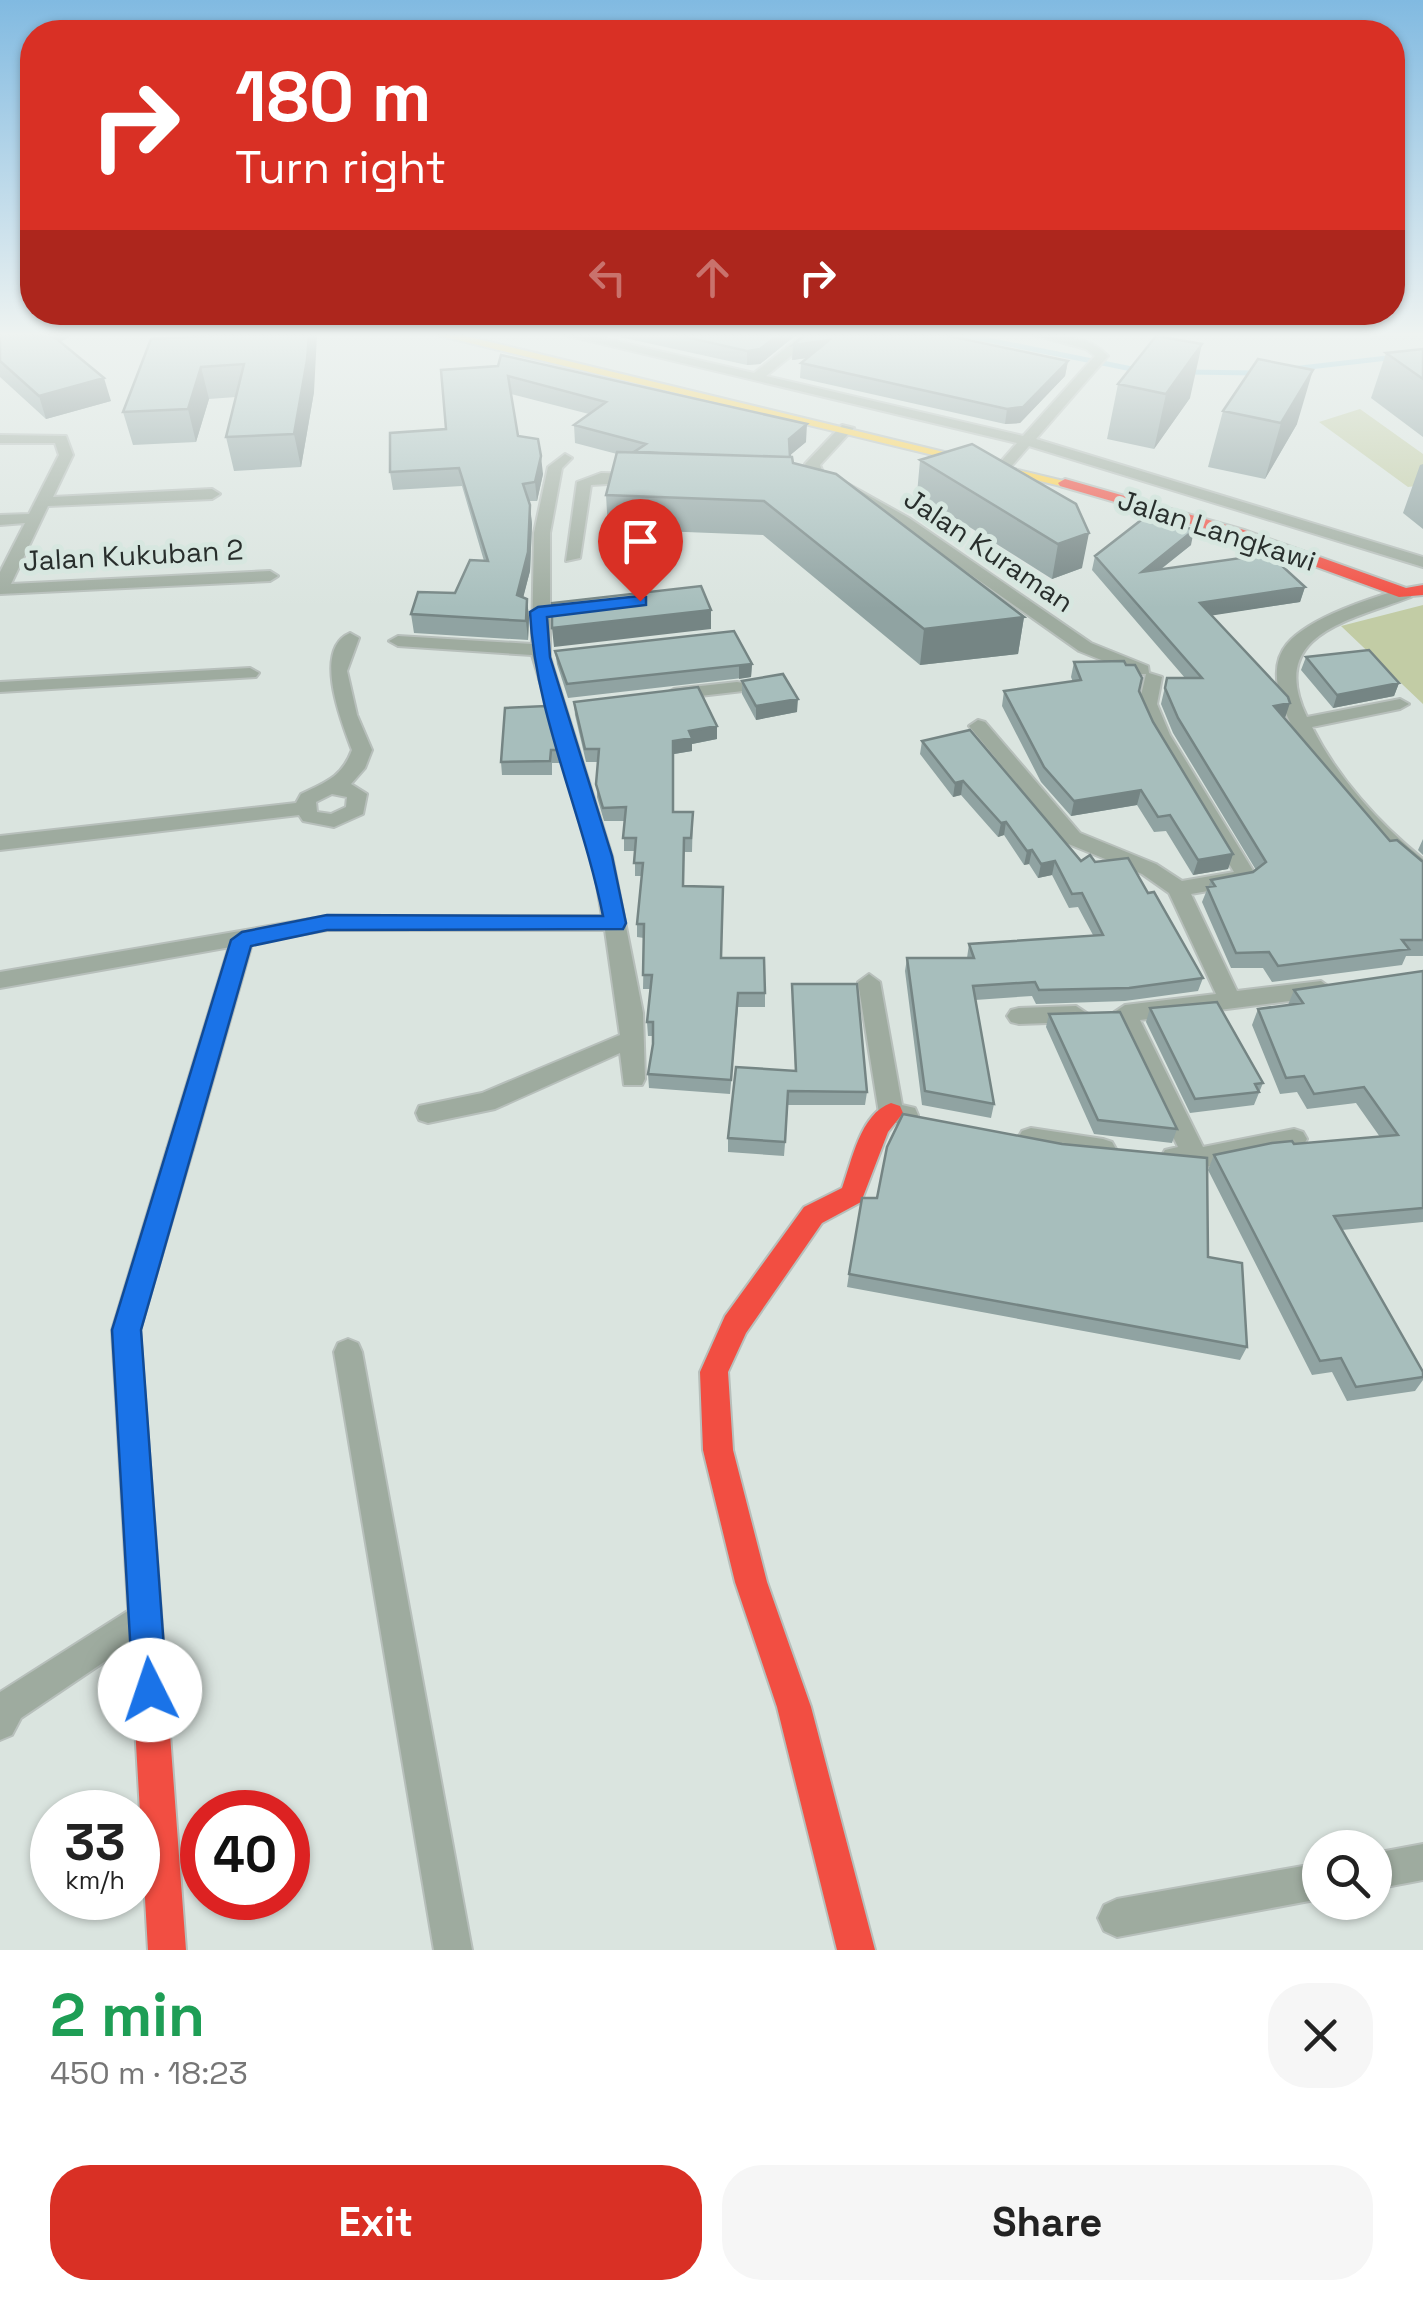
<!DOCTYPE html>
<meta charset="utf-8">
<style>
:root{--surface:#fff;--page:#f6f6f6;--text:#222;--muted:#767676;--accent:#d93025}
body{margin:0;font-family:"Space Grotesk",sans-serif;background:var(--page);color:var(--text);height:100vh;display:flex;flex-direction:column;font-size:38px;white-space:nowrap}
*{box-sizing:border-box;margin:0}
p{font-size:32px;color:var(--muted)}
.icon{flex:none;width:55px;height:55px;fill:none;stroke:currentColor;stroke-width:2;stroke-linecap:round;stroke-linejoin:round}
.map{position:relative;height:1950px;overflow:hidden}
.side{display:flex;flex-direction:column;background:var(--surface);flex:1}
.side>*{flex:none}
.top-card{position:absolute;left:20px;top:20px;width:1385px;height:305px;border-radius:40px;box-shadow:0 2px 8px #0004;background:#d93025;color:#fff;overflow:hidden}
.buttons{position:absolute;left:1302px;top:1830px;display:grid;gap:20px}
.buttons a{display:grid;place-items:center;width:90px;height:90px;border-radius:50%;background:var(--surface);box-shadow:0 2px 8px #0004;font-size:50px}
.speed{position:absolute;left:30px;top:1790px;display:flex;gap:20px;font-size:50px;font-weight:700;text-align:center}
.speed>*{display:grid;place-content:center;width:130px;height:130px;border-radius:50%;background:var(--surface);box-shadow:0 2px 8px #0004;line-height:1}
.speed small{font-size:25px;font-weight:400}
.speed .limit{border:15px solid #d22;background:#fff;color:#111}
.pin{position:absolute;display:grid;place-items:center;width:85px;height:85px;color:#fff;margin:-102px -42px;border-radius:50% 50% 50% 0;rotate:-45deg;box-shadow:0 0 10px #0007}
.pin .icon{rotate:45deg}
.me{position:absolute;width:110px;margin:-55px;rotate:356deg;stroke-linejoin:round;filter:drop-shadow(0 0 8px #0008)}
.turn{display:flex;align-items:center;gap:35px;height:210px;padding:0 50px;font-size:45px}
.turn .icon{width:130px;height:130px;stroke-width:2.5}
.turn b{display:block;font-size:70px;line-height:85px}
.lanes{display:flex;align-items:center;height:95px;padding:0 50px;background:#0003;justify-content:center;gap:50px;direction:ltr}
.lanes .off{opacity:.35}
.round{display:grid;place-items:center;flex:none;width:105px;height:105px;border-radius:40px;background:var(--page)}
.head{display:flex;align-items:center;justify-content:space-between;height:170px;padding:0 50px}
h1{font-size:60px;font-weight:800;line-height:75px;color:#1e9e55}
.primary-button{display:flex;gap:20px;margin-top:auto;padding:20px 50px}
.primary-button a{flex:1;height:115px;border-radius:40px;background:var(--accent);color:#fff;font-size:40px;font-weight:800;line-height:115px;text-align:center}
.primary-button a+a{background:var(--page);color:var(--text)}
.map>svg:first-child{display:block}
</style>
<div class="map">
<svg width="1423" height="1950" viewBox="0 0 1423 1950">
<rect width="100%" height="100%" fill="#dae4df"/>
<path fill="#c2cca5" d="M 1360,409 L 1423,454 L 1423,485 L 1408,487 L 1319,422 Z
M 1423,605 L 1423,704 L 1341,626 Z"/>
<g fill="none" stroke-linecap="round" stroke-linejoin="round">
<path stroke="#87c3d7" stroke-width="5" d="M 963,335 L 1142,371
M 1292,369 L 1396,357
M 1187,372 L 1257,373"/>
<g stroke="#b7bfbb" stroke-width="4">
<path id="street" d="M 565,335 L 589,335 L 754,373 L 803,335 L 817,335 L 766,376 L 1023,436 L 1095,356 L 1086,349 L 1034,335 C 1061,335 1089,336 1108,356 L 1036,439 L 1423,557 L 1423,567 L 1029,446 L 1009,469 L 999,469 L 997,466 L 1017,443 Z
M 842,425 L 854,428 L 820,465 L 827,482 L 815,485 L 805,464 Z
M 0,435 L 66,436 L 73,455 L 53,497 L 212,489 L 220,494 L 212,499 L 48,506 L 11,584 L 270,571 L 278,576 L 270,581 L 0,594 L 0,572 L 25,523 L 0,525 L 0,515 L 29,514 L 59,455 L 55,443 L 0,443 Z
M 565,454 L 572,458 L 562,468 L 550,533 L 550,657 L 612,856 L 643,1013 L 645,1079 L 642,1085 L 624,1085 L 620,1053 L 495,1109 L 428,1123 L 419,1120 L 416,1113 L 419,1106 L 482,1093 L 620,1035 L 605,930 L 327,930 L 0,988 L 0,972 L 327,916 L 602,916 L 592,856 L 532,655 L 398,646 L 389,641 L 398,636 L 532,644 L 534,533 L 548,467 Z
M 601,473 L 642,474 L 649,478 L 642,482 L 591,485 L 580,558 L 566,561 L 577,482 Z
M 848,484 L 909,518 L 1091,643 L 1148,666 L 1149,673 L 1162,677 L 1157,704 L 1170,735 L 1257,877 L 1247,884 L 1191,894 L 1237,991 L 1321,981 L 1332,989 L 1321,997 L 1140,1020 L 1203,1147 L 1294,1129 L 1303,1132 L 1307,1139 L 1303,1146 L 1196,1169 L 1165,1164 L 1161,1157 L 1165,1150 L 1178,1147 L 1113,1013 L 1125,1005 L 1216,994 L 1169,893 L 1142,874 L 1066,843 L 969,726 L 978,720 L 985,722 L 1080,833 L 1156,864 L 1182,881 L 1234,872 L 1152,735 L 1139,704 L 1146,674 L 1136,674 L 1079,651 L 899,524 L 843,491 L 843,485 Z
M 1405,588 L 1413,593 L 1411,597 C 1352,620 1266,633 1307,717 L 1400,699 L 1409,704 L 1400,709 L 1312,727 C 1337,777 1379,824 1423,859 L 1423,876 L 1416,874 C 1374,841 1239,701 1287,644 C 1310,617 1371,598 1405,588 Z
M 350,633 L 359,638 L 347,671 L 357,715 L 372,750 L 365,768 L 351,784 L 367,794 L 363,814 L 334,827 L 303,821 L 299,815 L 0,850 L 0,836 L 296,803 L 301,794 C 326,782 342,777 352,750 C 342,723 312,649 350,633 ZM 332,794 L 347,797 L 346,807 L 331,814 L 317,812 L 316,802 Z
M 250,668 L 259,673 L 256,677 L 0,692 L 0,682 Z
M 737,682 L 743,683 L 743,691 L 674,699 L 665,694 L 674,689 Z
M 869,974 L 880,982 L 902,1105 L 915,1108 L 918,1115 L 915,1122 L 906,1125 L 882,1120 L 879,1113 L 858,982 Z
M 1076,1006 L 1088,1014 L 1076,1022 L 1019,1024 L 1011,1022 L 1007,1016 L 1011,1010 L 1019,1008 Z
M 1031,1128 L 1103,1139 L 1112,1142 L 1116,1149 L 1112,1156 L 1103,1159 L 1031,1148 L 1022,1145 L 1018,1138 L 1022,1131 Z
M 348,1339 L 358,1343 L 362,1352 L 472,1950 L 434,1950 L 334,1352 L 338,1343 Z
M 145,1600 L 156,1605 L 161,1616 L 156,1627 L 21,1718 L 12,1735 L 0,1740 L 0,1692 Z
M 1423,1844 L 1423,1880 L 1375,1889 L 1375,1853 Z
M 1320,1863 L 1320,1899 L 1117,1937 L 1104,1931 L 1098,1918 L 1104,1905 L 1117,1899 Z"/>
</g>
<g stroke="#b7bfbb" stroke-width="4">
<path id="slow" d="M 437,335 L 461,335 L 1072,483 L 1065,487 Z
M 242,932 L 253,940 L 193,1149 L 189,1156 L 180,1159 L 171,1156 L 167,1149 L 231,940 Z"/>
</g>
<g stroke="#b7bfbb" stroke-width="4">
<path id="jam" d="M 1065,479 L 1244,530 L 1406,588 L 1423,585 L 1423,595 L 1399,597 L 1232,536 L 1060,486 L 1058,483 Z
M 891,1103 L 900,1106 L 903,1113 L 888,1132 L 861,1202 L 822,1223 L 746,1333 L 728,1372 L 733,1450 L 767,1582 L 811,1707 L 875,1950 L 837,1950 L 777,1707 L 735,1582 L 703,1450 L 700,1372 L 725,1316 L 804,1207 L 842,1188 C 852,1161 860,1114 891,1103 Z
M 180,1139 L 189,1142 L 193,1149 L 140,1330 L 186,1950 L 148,1950 L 112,1330 L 167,1149 L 171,1142 Z"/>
</g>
<use href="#street" fill="#9eab9f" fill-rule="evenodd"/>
<use href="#slow" fill="#ffcf43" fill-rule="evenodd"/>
<use href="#jam" fill="#f24e42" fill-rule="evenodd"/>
</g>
<path fill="#90a3a2" d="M 0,335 L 73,335 L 60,342 L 111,401 L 46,419 L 0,377 Z
M 225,335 L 314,392 L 301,467 L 234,471 L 226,437 L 236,397 L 209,399 L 196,442 L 133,445 L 123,412 Z
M 611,335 L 796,335 L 760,364 L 747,365 Z
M 805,335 L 1068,361 L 1065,376 L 1020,423 L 1005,424 L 800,378 L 801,363 L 807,358 L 792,360 Z
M 1423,349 L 1423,437 L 1371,398 L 1386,353 Z
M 498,366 L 806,442 L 790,455 L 793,463 L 1024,617 L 1018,654 L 920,665 L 763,535 L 608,529 L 606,495 L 617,454 L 575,443 L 574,425 L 589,414 L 511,394 L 518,436 L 543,474 L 537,501 L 529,501 L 532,524 L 530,571 L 523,597 L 527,599 L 529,618 L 528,640 L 414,633 L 411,614 L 455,593 L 484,561 L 462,486 L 393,490 L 390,472 L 446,429 Z
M 1118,384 L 1190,398 L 1154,449 L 1107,439 Z
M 1223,411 L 1297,424 L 1265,479 L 1208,467 Z
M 972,444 L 1082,568 L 1052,579 L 917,494 L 920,460 Z
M 1423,464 L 1423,529 L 1403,513 L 1420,465 Z
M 1191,545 L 1160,570 L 1305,587 L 1300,602 L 1211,615 L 1284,718 L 1390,841 L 1423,862 L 1423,956 L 1406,956 L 1402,965 L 1272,982 L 1263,968 L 1231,968 L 1202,902 L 1211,880 L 1253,872 L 1256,870 L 1173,733 L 1161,704 L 1167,678 L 1185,678 L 1092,570 L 1095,556 Z
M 555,651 L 752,664 L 751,677 L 568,698 L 557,664 Z
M 1306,657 L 1399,683 L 1394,696 L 1333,708 L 1301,670 Z
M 1074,662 L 1139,691 L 1153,722 L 1233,854 L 1228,869 L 1193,875 L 1166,831 L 1154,832 L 1137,805 L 1071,816 L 1041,782 L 1002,706 L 1004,691 L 1073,682 L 1071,677 Z
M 742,681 L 797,712 L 756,720 L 742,694 Z
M 574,702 L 717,726 L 717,739 L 692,744 L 692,751 L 674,754 L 674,812 L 693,812 L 692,852 L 684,852 L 683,886 L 721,958 L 765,993 L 765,1007 L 738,1007 L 730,1094 L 649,1088 L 648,1074 L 653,1044 L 653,1036 L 648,1036 L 647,1022 L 651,989 L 643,989 L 644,938 L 637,937 L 637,924 L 642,876 L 635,876 L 635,851 L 624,851 L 624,821 L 604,821 L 597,797 L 598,762 L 586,762 L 575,715 Z
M 505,708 L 559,750 L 560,763 L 552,763 L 552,775 L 502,775 L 501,762 Z
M 922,741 L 1081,861 L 1095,862 L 1148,893 L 1203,978 L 1198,991 L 1125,1001 L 1036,1004 L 1032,996 L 975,1000 L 994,1104 L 991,1118 L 922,1105 L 905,971 L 907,958 L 967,958 L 969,944 L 1093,935 L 1078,907 L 1069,908 L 1052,875 L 1038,878 L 1029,864 L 1024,865 L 1004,835 L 998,837 L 961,795 L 953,797 L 920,754 Z
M 1423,839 L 1423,855 L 1418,850 Z
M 1423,971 L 1423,1222 L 1342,1230 L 1423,1372 L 1423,1380 L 1415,1391 L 1347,1401 L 1332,1372 L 1312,1375 L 1208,1170 L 1214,1155 L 1294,1144 L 1380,1137 L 1356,1103 L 1307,1109 L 1297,1092 L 1280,1094 L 1252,1025 L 1258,1009 L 1288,1005 L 1294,990 Z
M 792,984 L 867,1092 L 865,1105 L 788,1105 L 784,1156 L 728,1152 L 728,1138 L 795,1071 Z
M 1150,1008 L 1263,1083 L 1254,1105 L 1190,1113 L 1146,1022 Z
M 1049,1014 L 1177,1129 L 1172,1143 L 1094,1134 L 1046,1027 Z
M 877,1198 L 1208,1257 L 1247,1347 L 1240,1360 L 847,1287 L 849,1274 Z"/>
<path fill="#758584" d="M 44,335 L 73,335 L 48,348 Z
M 309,335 L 317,335 L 314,392 L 301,467 L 294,434 Z
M 778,335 L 796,335 L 760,364 L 747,365 L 747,351 Z
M 829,340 L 828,355 L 792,360 L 793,345 Z
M 1202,344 L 1190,398 L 1154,449 L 1166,394 Z
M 1068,361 L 1065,376 L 1020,423 L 1005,424 L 1007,409 Z
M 201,367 L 209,399 L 196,442 L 188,409 Z
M 1313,370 L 1297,424 L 1265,479 L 1281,423 Z
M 104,378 L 111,401 L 46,419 L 39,396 Z
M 807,424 L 806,442 L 788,457 L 789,439 Z
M 541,456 L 543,474 L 537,501 L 535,482 Z
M 530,505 L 532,524 L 530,571 L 519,614 L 517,595 Z
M 1194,530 L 1191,545 L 1138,587 L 1142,572 Z
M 1089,533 L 1082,568 L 1052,579 L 1058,544 Z
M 1305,587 L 1300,602 L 1196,618 L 1200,603 Z
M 527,599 L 529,618 L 528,640 L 526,621 Z
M 711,610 L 711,629 L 554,647 L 552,628 Z
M 1024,617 L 1018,654 L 920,665 L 924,629 Z
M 752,664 L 751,677 L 739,679 L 739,666 Z
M 1399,683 L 1394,696 L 1333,708 L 1337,695 Z
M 798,699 L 797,712 L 756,720 L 756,706 Z
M 1290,703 L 1285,718 L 1274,706 Z
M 717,726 L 717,739 L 692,744 L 692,751 L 674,754 L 673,741 L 689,731 Z
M 963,781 L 961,795 L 953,797 L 955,783 Z
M 1141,790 L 1137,805 L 1071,816 L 1074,801 Z
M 1006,822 L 1004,835 L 998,837 L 1001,823 Z
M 1032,850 L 1029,864 L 1024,865 L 1027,851 Z
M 1233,854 L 1228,869 L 1193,875 L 1198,860 Z
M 1055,861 L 1052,875 L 1038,878 L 1041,864 Z"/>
<path fill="#a7bebc" stroke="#758584" stroke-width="2.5" d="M 0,335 L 52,335 L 104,378 L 39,396 L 0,361 Z
M 225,335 L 309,335 L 307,360 L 294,434 L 226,437 L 244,364 L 201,367 L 188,409 L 123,412 L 151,339 Z
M 677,335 L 778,335 L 760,349 L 747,351 Z
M 805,335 L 944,335 L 1068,361 L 1023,407 L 1007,409 L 801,363 L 829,340 L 793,345 Z
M 1156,336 L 1202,344 L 1166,394 L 1118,384 Z
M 1423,349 L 1423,379 L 1386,353 Z
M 501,355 L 807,424 L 789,439 L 790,457 L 634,452 L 646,444 L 574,425 L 606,402 L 508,376 L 518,436 L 538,439 L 541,456 L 535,482 L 523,484 L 530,505 L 528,552 L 517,595 L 527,599 L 526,621 L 411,614 L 418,592 L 455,593 L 470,560 L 488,561 L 459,468 L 390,472 L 390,433 L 446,429 L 441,370 L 498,366 Z
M 1258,359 L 1313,370 L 1281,423 L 1223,411 Z
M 972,444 L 1076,504 L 1089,533 L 1058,544 L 920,460 Z
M 617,452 L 792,457 L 793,463 L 836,474 L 1024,617 L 924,629 L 764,501 L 606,495 Z
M 1149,514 L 1194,530 L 1142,572 L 1269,554 L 1305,587 L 1200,603 L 1288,697 L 1290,703 L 1274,706 L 1390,841 L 1397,840 L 1423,862 L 1423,940 L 1402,940 L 1409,949 L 1278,966 L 1269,952 L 1236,953 L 1207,887 L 1215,886 L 1211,880 L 1253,872 L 1266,862 L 1178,718 L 1165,688 L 1167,678 L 1202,678 L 1095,556 Z
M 701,586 L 711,610 L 552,628 L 552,603 Z
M 734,631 L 752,664 L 567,684 L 555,651 Z
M 1369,650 L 1399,683 L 1337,695 L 1306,657 Z
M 1124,661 L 1126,665 L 1135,665 L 1142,678 L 1139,691 L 1153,722 L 1233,854 L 1198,860 L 1170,815 L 1158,817 L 1141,790 L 1074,801 L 1044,767 L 1004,691 L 1081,680 L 1074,662 Z
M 783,674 L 798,699 L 756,706 L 742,681 Z
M 698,687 L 717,726 L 689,731 L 692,738 L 673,741 L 673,812 L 693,812 L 691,838 L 684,838 L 683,886 L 723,887 L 721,958 L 764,958 L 765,993 L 738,993 L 731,1080 L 648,1074 L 653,1044 L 653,1022 L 647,1022 L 652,975 L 643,975 L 644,924 L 637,924 L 643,863 L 634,863 L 636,838 L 623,838 L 626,807 L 603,808 L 596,784 L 599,749 L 585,749 L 574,702 Z
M 546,706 L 559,750 L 551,750 L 550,761 L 501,762 L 505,708 Z
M 970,730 L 1081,861 L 1090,855 L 1095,862 L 1128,858 L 1148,893 L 1154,892 L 1203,978 L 1129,988 L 1039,990 L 1035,982 L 973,986 L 994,1104 L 925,1091 L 907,958 L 974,958 L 969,944 L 1103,935 L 1082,893 L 1072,894 L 1055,861 L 1041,864 L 1032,850 L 1027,851 L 1006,822 L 1001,823 L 963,781 L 955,783 L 922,741 Z
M 1423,971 L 1423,1208 L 1334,1216 L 1423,1372 L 1423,1377 L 1356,1387 L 1341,1358 L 1320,1361 L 1214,1155 L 1272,1143 L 1292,1141 L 1294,1144 L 1398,1135 L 1364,1087 L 1314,1094 L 1304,1076 L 1286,1078 L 1258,1009 L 1303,1003 L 1294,990 Z
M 792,984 L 857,984 L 867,1092 L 788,1091 L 785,1142 L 728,1138 L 736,1067 L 796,1071 Z
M 1217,1002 L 1263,1083 L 1255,1084 L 1259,1092 L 1195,1099 L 1150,1008 Z
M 1120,1012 L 1177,1129 L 1098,1120 L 1049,1014 Z
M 903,1114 L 1062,1144 L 1207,1158 L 1208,1257 L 1242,1263 L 1247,1347 L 849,1274 L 862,1198 L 877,1198 L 887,1147 Z"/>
<linearGradient id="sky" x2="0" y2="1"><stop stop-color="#81bae1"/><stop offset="0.55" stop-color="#eef3f1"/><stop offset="1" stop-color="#eef3f1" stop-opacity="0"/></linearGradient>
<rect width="1423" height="608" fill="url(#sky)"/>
<path fill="#1a73e8" stroke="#114b97" stroke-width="2.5" d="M 640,596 L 646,597 L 646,605 L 547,617 L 550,657 L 612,856 L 626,923 L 623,929 L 327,930 L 251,946 L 141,1330 L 167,1690 L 162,1703 L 150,1707 L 138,1703 L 133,1690 L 112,1330 L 231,940 L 242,932 L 327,915 L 603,916 C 583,815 535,714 530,612 L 538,607 Z"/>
<g text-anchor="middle" stroke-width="10" stroke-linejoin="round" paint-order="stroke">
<g font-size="28" fill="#282e2c" stroke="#d7e7e0">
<text transform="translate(1217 530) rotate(18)" y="10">Jalan Langkawi</text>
<text transform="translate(989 550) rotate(34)" y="10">Jalan Kuraman</text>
<text transform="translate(133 555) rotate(-3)" y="10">Jalan Kukuban 2</text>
</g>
</g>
</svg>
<div class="buttons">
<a><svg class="icon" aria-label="search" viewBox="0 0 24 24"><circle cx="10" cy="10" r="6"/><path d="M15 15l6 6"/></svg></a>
</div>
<div class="speed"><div>33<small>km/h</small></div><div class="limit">40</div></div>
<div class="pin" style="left:640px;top:601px;background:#d93025"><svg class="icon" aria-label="arrive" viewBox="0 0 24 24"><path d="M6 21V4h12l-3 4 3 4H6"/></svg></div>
<svg class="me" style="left:150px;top:1690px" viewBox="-20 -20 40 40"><circle r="19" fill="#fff"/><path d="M0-13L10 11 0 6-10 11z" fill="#1a73e8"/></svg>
<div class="top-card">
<div class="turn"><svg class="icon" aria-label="right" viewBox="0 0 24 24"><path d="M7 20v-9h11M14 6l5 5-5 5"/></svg><div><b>180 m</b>Turn right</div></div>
<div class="lanes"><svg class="icon off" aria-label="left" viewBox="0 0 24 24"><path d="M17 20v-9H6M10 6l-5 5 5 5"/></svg><svg class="icon off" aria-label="ahead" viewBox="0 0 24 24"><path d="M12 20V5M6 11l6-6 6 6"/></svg><svg class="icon" aria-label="right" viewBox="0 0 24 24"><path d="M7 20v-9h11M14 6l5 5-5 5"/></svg></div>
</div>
</div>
<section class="side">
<div class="head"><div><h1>2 min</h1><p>450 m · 18:23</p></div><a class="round"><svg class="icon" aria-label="close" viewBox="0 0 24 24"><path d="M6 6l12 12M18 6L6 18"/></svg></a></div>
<div class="primary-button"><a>Exit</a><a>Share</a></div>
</section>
